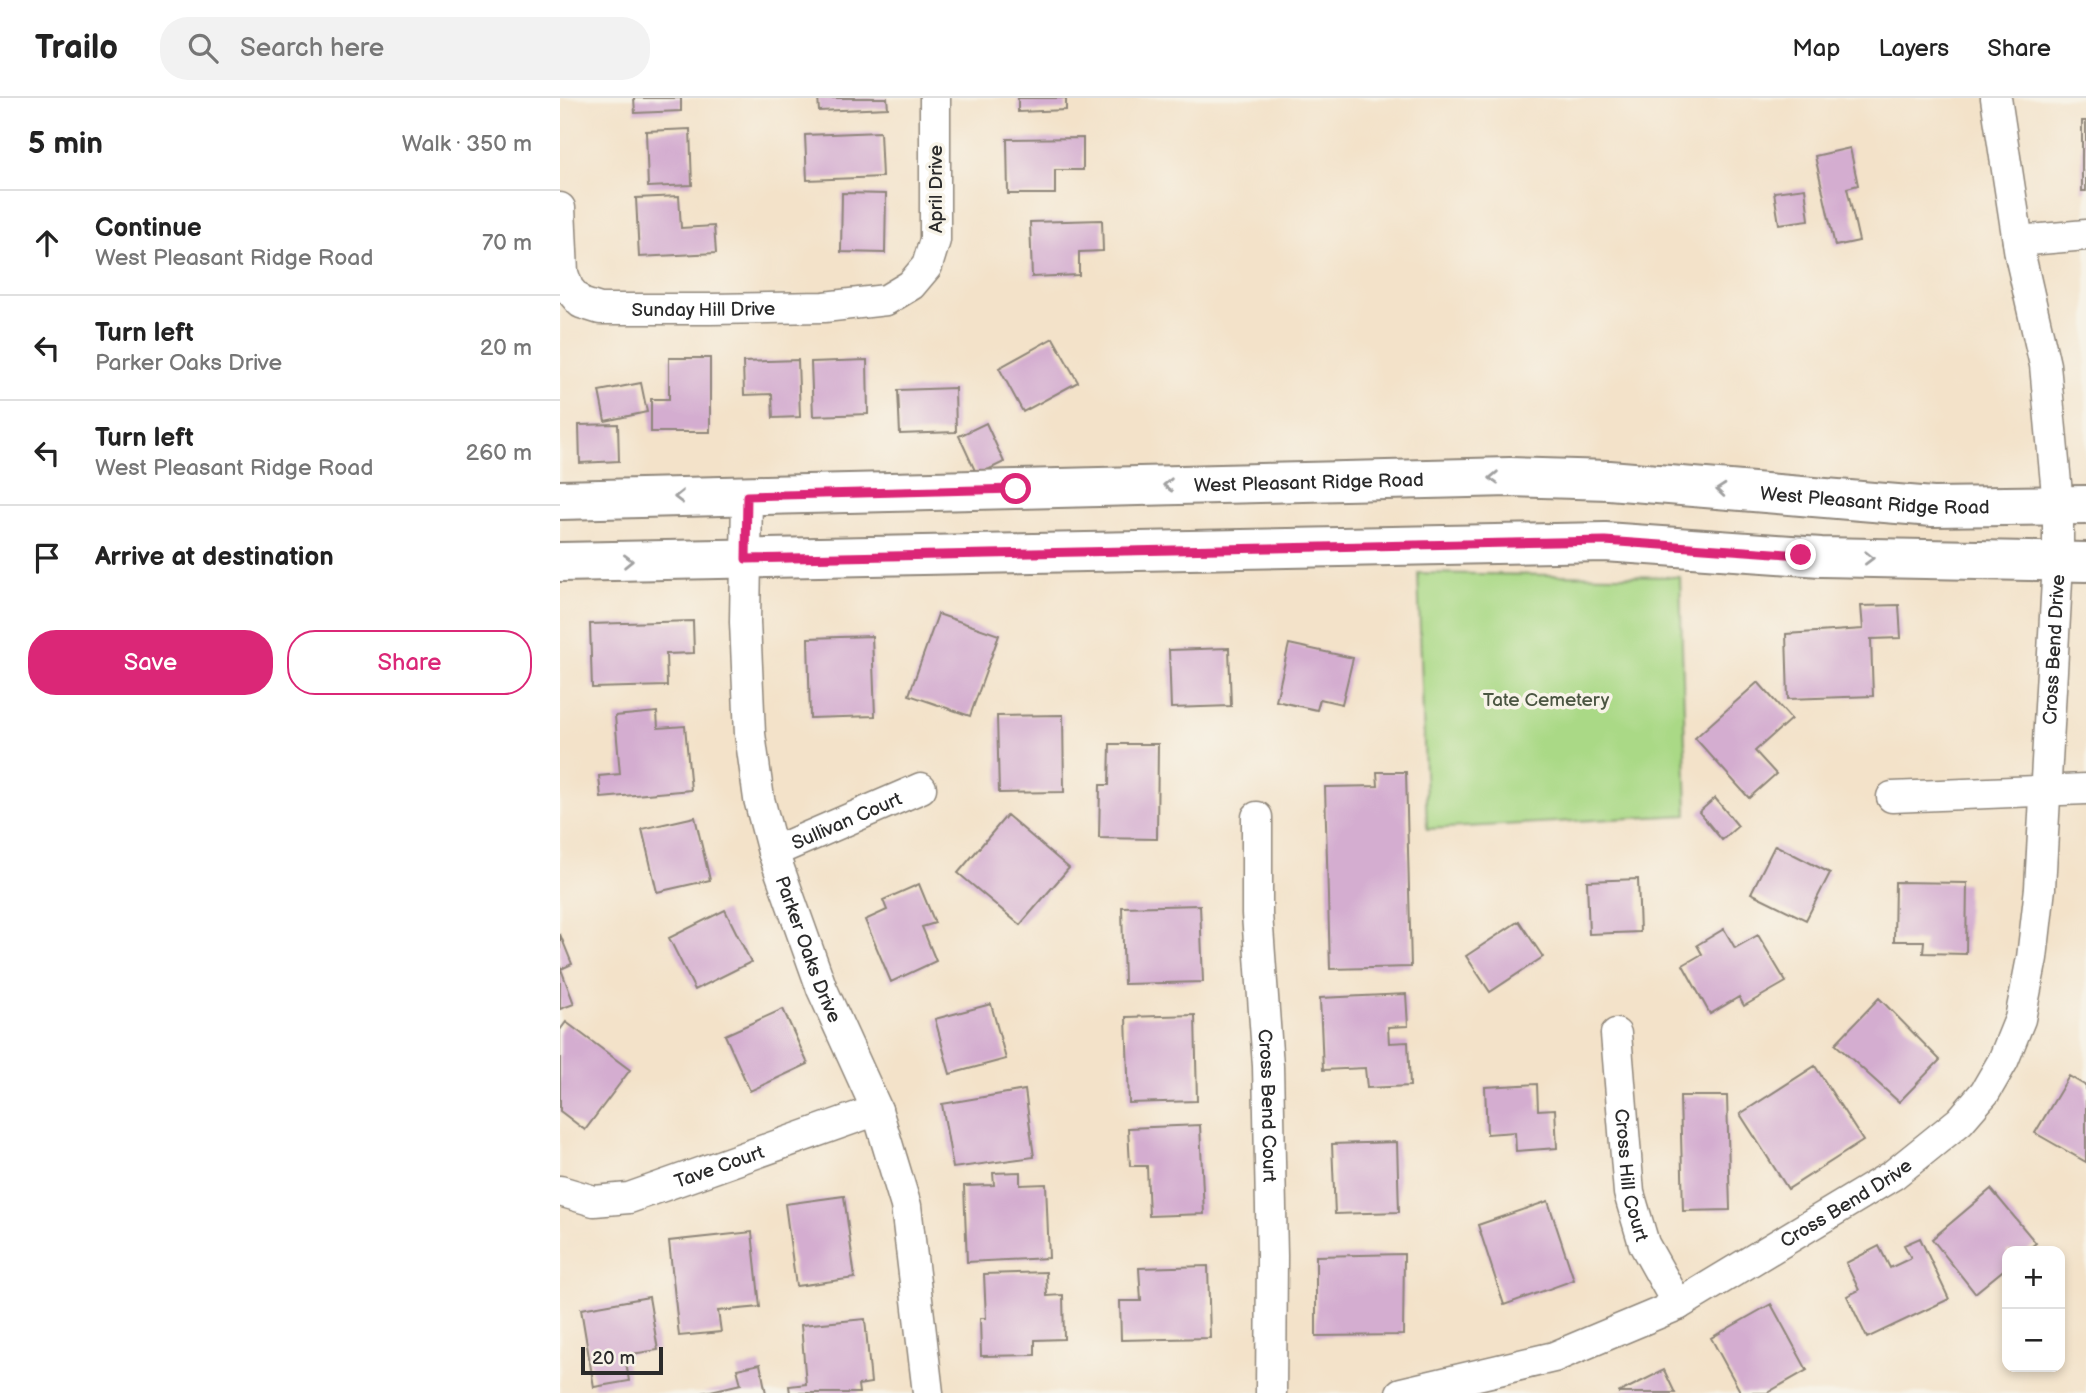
<!DOCTYPE html>
<meta charset="utf-8">
<style>
:root{--surface:#fff;--page:#f2f2f2;--text:#222;--muted:#767676;--line:#e0e0e0;--accent:#db2777}
body{margin:0;font-family:"Balsamiq Sans",sans-serif;background:var(--page);color:var(--text)}
.controls{position:absolute;right:21px;bottom:21px;display:grid;overflow:hidden;border-radius:14px;box-shadow:0 4px 10px #0003}
.controls button{width:63px;height:63px;display:grid;place-items:center;padding:0;border:0;border-bottom:2px solid var(--line);background:var(--surface);color:var(--text);font:35px sans-serif}
.scale{position:absolute;left:21px;bottom:18px;width:82px;box-sizing:border-box;padding-left:7px;border:4px solid #2b2b2b;border-top:0;font-size:19px;line-height:24px;white-space:nowrap;color:#2b2b2b;-webkit-text-stroke:5px #f7f3e8;paint-order:stroke}
.stop{position:absolute;width:21px;height:21px;margin:-16px;border:5px solid #db2777;border-radius:50%;background:#fff}
.stop.end{background:#db2777;border-color:#fff;box-shadow:0 2px 7px #0008}
.list{margin:0;padding:0;list-style:none}
h2{display:flex;justify-content:space-between;align-items:center;height:91px;margin:0;padding:0 28px;font-size:30px}
h2 small{font-size:23px;font-weight:400;color:var(--muted)}
.list li{display:grid;grid-template-columns:46px 1fr auto;gap:21px;align-items:center;box-sizing:border-box;height:105px;padding:0 28px;border-top:2px solid var(--line)}
.list b{display:block;font-size:26px;white-space:nowrap}
.list p{margin:0;font-size:23px;white-space:nowrap;color:var(--muted)}
.list em{font-size:23px;font-style:normal;color:var(--muted)}
.actions{display:flex;gap:14px;padding:21px 28px}
.actions a{flex:1;padding:16px 0;border:2px solid var(--accent);border-radius:28px;text-align:center;font-size:24px;color:var(--accent)}
.actions .main{background:var(--accent);color:#fff}
.icon{flex:none;width:38px;height:38px;fill:none;stroke:currentColor;stroke-width:2;stroke-linecap:round;stroke-linejoin:round}
.map{position:relative;flex:none;width:1526px;height:1295px;overflow:hidden}
header{display:flex;align-items:center;gap:42px;box-sizing:border-box;height:98px;padding:0 35px;background:var(--surface);border-bottom:2px solid var(--line)}
header strong{font-size:33px}
nav{display:flex;gap:38px;margin-inline-start:auto;font-size:24px}
.search{width:490px;height:63px;background:var(--page);display:flex;align-items:center;gap:18px;box-sizing:border-box;padding:0 24px;border-radius:28px;color:var(--muted);font-size:26px}
main{display:flex}
aside{flex:1;background:var(--surface)}
.map>svg:first-child{display:block}
.green{fill:#aad986;stroke:#6a8258;stroke-width:2}
.building{fill:#d4add0}
.lines{fill:none;stroke-linecap:round;stroke-linejoin:round}
.minor-casing{stroke:#8f867a;stroke-width:33}
.major-casing{stroke:#8f867a;stroke-width:42}
.minor{stroke:#fff;stroke-width:30}
.major{stroke:#fff;stroke-width:38}
.oneway{stroke:#a0a0a0}
.route{stroke:#db2777;stroke-width:9}
.labels{text-anchor:middle;stroke-width:7;stroke-linejoin:round;paint-order:stroke}
.street-label{font-size:19px;fill:#2b2b2b;stroke:#f7f3e8}
.park-label{font-size:19px;fill:#4b5642;stroke:#f7f3e8}
</style>
<header>
<strong>Trailo</strong>
<div class="search"><svg class="icon" aria-label="search" viewBox="0 0 24 24"><circle cx="10" cy="10" r="6"/><path d="M15 15l6 6"/></svg>Search here</div>
<nav><a>Map</a><a>Layers</a><a>Share</a></nav>
</header>
<main>
<aside>
<h2>5 min<small>Walk · 350 m</small></h2>
<ul class="list">
<li><svg class="icon" aria-label="ahead" viewBox="0 0 24 24"><path d="M12 20V5M6 11l6-6 6 6"/></svg><div><b>Continue</b><p>West Pleasant Ridge Road</p></div><em>70 m</em></li>
<li><svg class="icon" aria-label="left" viewBox="0 0 24 24"><path d="M17 20v-9H6M10 6l-5 5 5 5"/></svg><div><b>Turn left</b><p>Parker Oaks Drive</p></div><em>20 m</em></li>
<li><svg class="icon" aria-label="left" viewBox="0 0 24 24"><path d="M17 20v-9H6M10 6l-5 5 5 5"/></svg><div><b>Turn left</b><p>West Pleasant Ridge Road</p></div><em>260 m</em></li>
<li><svg class="icon" aria-label="arrive" viewBox="0 0 24 24"><path d="M6 21V4h12l-3 4 3 4H6"/></svg><div><b>Arrive at destination</b></div></li>
</ul>
<div class="actions"><a class="main">Save</a><a>Share</a></div>
</aside>
<div class="map">
<svg width="1526" height="1295" viewBox="0 0 1526 1295">
<rect width="100%" height="100%" fill="#f7f3e8"/>
<filter id="ink" filterUnits="userSpaceOnUse"><feTurbulence type="fractalNoise" baseFrequency=".0143" numOctaves="2"/><feDisplacementMap in="SourceGraphic" scale="14" xChannelSelector="R" yChannelSelector="G"/><feConvolveMatrix kernelMatrix="1 2 1 2 8 2 1 2 1" color-interpolation-filters="sRGB"/></filter>
<filter id="wash" filterUnits="userSpaceOnUse"><feTurbulence type="fractalNoise" baseFrequency=".00686" numOctaves="4" result="noise"/><feDisplacementMap in="SourceGraphic" scale="28" xChannelSelector="R" yChannelSelector="G"/><feGaussianBlur stdDeviation="1.57" result="paint"/><feColorMatrix in="noise" values="0 0 0 0 0 0 0 0 0 0 0 0 0 0 0 0 0 1.4 0 .05"/><feComposite in="paint" operator="in"/></filter>
<g filter="url(#wash)">
<rect width="100%" height="100%" fill="#f3e2c9"/>
<path class="green" d="M 858,475 L 1120,479 L 1127,717 L 867,731 Z"/>
<g id="blocks">
<path class="building" d="M 74,0 L 121,0 L 121,13 L 75,15 Z
M 258,0 L 327,0 L 328,10 L 259,13 Z
M 458,0 L 506,0 L 506,12 L 458,14 Z
M 1522,23 L 1526,23 L 1526,93 L 1522,93 Z
M 130,31 L 132,87 L 88,89 L 86,33 Z
M 320,34 L 322,79 L 247,82 L 245,37 Z
M 523,40 L 523,72 L 495,72 L 495,96 L 448,96 L 447,41 Z
M 1290,50 L 1298,87 L 1287,90 L 1299,143 L 1275,148 L 1255,58 Z
M 1245,90 L 1249,122 L 1219,126 L 1214,94 Z
M 282,95 L 326,96 L 325,155 L 281,154 Z
M 119,98 L 121,130 L 154,128 L 156,155 L 79,159 L 76,100 Z
M 542,122 L 543,153 L 519,154 L 519,177 L 472,179 L 470,124 Z
M 493,240 L 518,284 L 463,314 L 439,270 Z
M 109,260 L 150,260 L 150,334 L 91,334 L 91,301 L 109,301 Z
M 238,262 L 240,319 L 213,320 L 212,296 L 184,297 L 183,264 Z
M 307,262 L 308,316 L 253,318 L 251,264 Z
M 81,285 L 87,314 L 45,323 L 39,293 Z
M 395,290 L 396,334 L 340,336 L 338,292 Z
M 426,325 L 444,364 L 417,377 L 399,338 Z
M 58,326 L 59,363 L 20,365 L 19,327 Z
M 1339,507 L 1341,540 L 1311,541 L 1313,598 L 1228,601 L 1226,536 L 1303,531 L 1301,508 Z
M 378,516 L 439,537 L 410,618 L 349,597 Z
M 133,523 L 134,555 L 106,556 L 107,588 L 32,590 L 30,526 Z
M 312,538 L 315,618 L 250,620 L 248,540 Z
M 729,546 L 793,560 L 782,606 L 760,601 L 757,612 L 716,603 Z
M 669,550 L 671,608 L 611,610 L 609,552 Z
M 1198,584 L 1231,621 L 1195,653 L 1216,676 L 1189,700 L 1135,640 Z
M 97,614 L 98,630 L 125,628 L 131,692 L 41,700 L 39,678 L 60,676 L 55,618 Z
M 503,617 L 504,694 L 439,695 L 437,618 Z
M 550,646 L 598,646 L 597,741 L 539,740 L 540,687 L 549,687 Z
M 817,674 L 846,674 L 851,869 L 770,871 L 765,689 L 818,688 Z
M 1155,700 L 1178,728 L 1162,742 L 1139,714 Z
M 447,717 L 509,770 L 460,827 L 398,775 Z
M 135,719 L 150,782 L 97,794 L 82,731 Z
M 1215,747 L 1270,775 L 1246,822 L 1191,795 Z
M 1078,781 L 1080,834 L 1029,836 L 1027,783 Z
M 1335,784 L 1407,785 L 1406,856 L 1363,855 L 1364,843 L 1334,843 Z
M 359,786 L 375,825 L 362,829 L 376,863 L 331,884 L 305,822 L 327,812 L 323,802 Z
M 640,807 L 643,884 L 564,886 L 562,809 Z
M 165,812 L 191,864 L 135,892 L 109,840 Z
M 959,823 L 983,859 L 930,894 L 906,858 Z
M 1164,831 L 1175,850 L 1198,837 L 1226,884 L 1184,908 L 1179,899 L 1150,916 L 1123,867 L 1142,856 L 1137,847 Z
M 0,836 L 12,866 L 1,871 L 14,906 L 0,911 Z
M 846,896 L 848,928 L 828,929 L 829,945 L 848,944 L 850,988 L 807,990 L 805,970 L 763,972 L 760,900 Z
M 1319,900 L 1380,962 L 1339,1004 L 1275,946 Z
M 431,906 L 446,961 L 390,976 L 375,921 Z
M 223,911 L 248,966 L 190,993 L 165,937 Z
M 635,917 L 637,1003 L 569,1005 L 566,919 Z
M 6,924 L 70,972 L 25,1032 L 0,1013 L 0,932 Z
M 1255,968 L 1303,1043 L 1228,1091 L 1180,1016 Z
M 1509,978 L 1526,988 L 1526,1064 L 1475,1035 Z
M 977,986 L 978,1012 L 995,1011 L 997,1050 L 956,1053 L 955,1034 L 927,1036 L 925,989 Z
M 465,992 L 474,1059 L 393,1070 L 382,1006 Z
M 1120,998 L 1167,998 L 1170,1112 L 1123,1113 Z
M 640,1027 L 644,1116 L 589,1118 L 587,1068 L 570,1068 L 568,1030 Z
M 837,1044 L 839,1114 L 775,1116 L 772,1046 Z
M 460,1074 L 460,1087 L 486,1086 L 489,1160 L 407,1164 L 404,1088 L 434,1087 L 433,1075 Z
M 1431,1091 L 1476,1145 L 1466,1153 L 1447,1153 L 1447,1169 L 1415,1195 L 1372,1141 Z
M 284,1098 L 295,1180 L 236,1188 L 225,1106 Z
M 988,1103 L 1014,1182 L 944,1207 L 918,1127 Z
M 192,1134 L 200,1209 L 158,1213 L 161,1234 L 119,1238 L 109,1143 Z
M 1360,1140 L 1389,1201 L 1307,1240 L 1287,1198 L 1299,1192 L 1286,1165 L 1319,1148 L 1330,1170 L 1351,1160 L 1344,1147 Z
M 844,1156 L 843,1237 L 756,1238 L 756,1158 Z
M 648,1168 L 650,1240 L 561,1242 L 560,1203 L 581,1203 L 579,1170 Z
M 486,1174 L 487,1198 L 503,1197 L 504,1241 L 475,1242 L 475,1257 L 421,1258 L 420,1220 L 426,1220 L 424,1176 Z
M 89,1199 L 98,1252 L 65,1257 L 69,1283 L 34,1289 L 21,1211 Z
M 1211,1206 L 1247,1272 L 1207,1295 L 1181,1295 L 1151,1240 Z
M 305,1221 L 311,1285 L 298,1287 L 299,1295 L 230,1295 L 229,1288 L 246,1286 L 241,1227 Z
M 200,1266 L 206,1295 L 142,1295 L 181,1286 L 177,1271 Z
M 1104,1272 L 1115,1295 L 1058,1295 Z"/>
</g>
</g>
<g filter="url(#ink)">
<use href="#blocks" fill-opacity="0" stroke="#8f867a" stroke-width="2"/>
<g class="lines">
<defs>
<g id="minor">
<path id="s1" d="M 0,110 L 3,175 L 8,190 L 21,205 L 40,211 L 150,211 L 264,209 L 326,202 L 351,187 L 367,168 L 375,142 L 375,0"/>
<path d="M 1458,143 L 1526,137"/>
<path id="s2" d="M 187,398 L 185,524 L 190,636 L 199,701 L 213,754 L 262,891 L 317,1012 L 346,1108 L 368,1295"/>
<path d="M 1332,699 L 1526,691"/>
<path id="s3" d="M 697,719 L 697,816 L 708,968 L 712,1158 L 711,1295"/>
<path id="s4" d="M 213,754 L 361,690"/>
<path id="s5" d="M 1056,936 L 1069,1095 L 1084,1146 L 1118,1207"/>
<path id="s6" d="M 0,1093 L 34,1103 L 69,1100 L 317,1012"/>
<path id="s7" d="M 841,1295 L 994,1259 L 1118,1207 L 1333,1077 L 1400,1023 L 1425,994 L 1443,963 L 1460,921 L 1472,860 L 1480,790 L 1498,464 L 1498,407 L 1485,267 L 1460,157 L 1436,0"/>
</g>
<g id="major">
<path id="s8" d="M 0,402 L 950,379 L 1049,382 L 1373,409 L 1526,407"/>
<path d="M 0,464 L 1045,444 L 1261,459 L 1526,464"/>
</g>
</defs>
<use href="#minor" class="minor-casing"/>
<use href="#major" class="major-casing"/>
<use href="#minor" class="minor"/>
<use href="#major" class="major"/>
</g>
<defs><path id="oneway-chevron" d="M-2-3.5L2.5 0L-2 3.5" fill="none" stroke-width="1.6" stroke-linecap="round" stroke-linejoin="round" transform="scale(1.75)"/></defs>
<g class="oneway">
<use href="#oneway-chevron" transform="translate(934 380) rotate(179)"/>
<use href="#oneway-chevron" transform="translate(608 387) rotate(179)"/>
<use href="#oneway-chevron" transform="translate(1161 392) rotate(-175)"/>
<use href="#oneway-chevron" transform="translate(119 399) rotate(179)"/>
<use href="#oneway-chevron" transform="translate(1309 460) rotate(1)"/>
<use href="#oneway-chevron" transform="translate(68 463) rotate(-1)"/>
</g>
</g>
<g class="lines" filter="url(#ink)">
<path class="route" d="M 456,391 L 187,398 L 186,461 L 1045,443 L 1241,457"/>
</g>
<g class="labels">
<g class="street-label">
<text transform="translate(375 91) rotate(-90)" y="7">April Drive</text>
<text dy="7" stroke="none"><textPath href="#s1" startOffset="224">Sunday Hill Drive</textPath></text>
<text dy="7" stroke="none"><textPath href="#s8" startOffset="749">West Pleasant Ridge Road</textPath></text>
<text dy="7" stroke="none"><textPath href="#s8" startOffset="1316">West Pleasant Ridge Road</textPath></text>
<text dy="7" stroke="none"><textPath href="#s7" startOffset="1120">Cross Bend Drive</textPath></text>
<text dy="7" stroke="none"><textPath href="#s4" startOffset="80">Sullivan Court</textPath></text>
<text dy="7" stroke="none"><textPath href="#s2" startOffset="462">Parker Oaks Drive</textPath></text>
<text dy="7" stroke="none"><textPath href="#s3" startOffset="289">Cross Bend Court</textPath></text>
<text dy="7" stroke="none"><textPath href="#s6" startOffset="166">Tave Court</textPath></text>
<text dy="7" stroke="none"><textPath href="#s5" startOffset="142">Cross Hill Court</textPath></text>
<text dy="7" stroke="none"><textPath href="#s7" startOffset="488">Cross Bend Drive</textPath></text>
</g>
<g class="park-label">
<text x="986" y="608">Tate Cemetery</text>
</g>
</g>
</svg>
<div class="controls">
<button>+</button>
<button>−</button>
</div>
<div class="scale">20 m</div>
<div class="stop" style="left:456px;top:391px"></div>
<div class="stop end" style="left:1241px;top:457px"></div>
</div>
</main>
